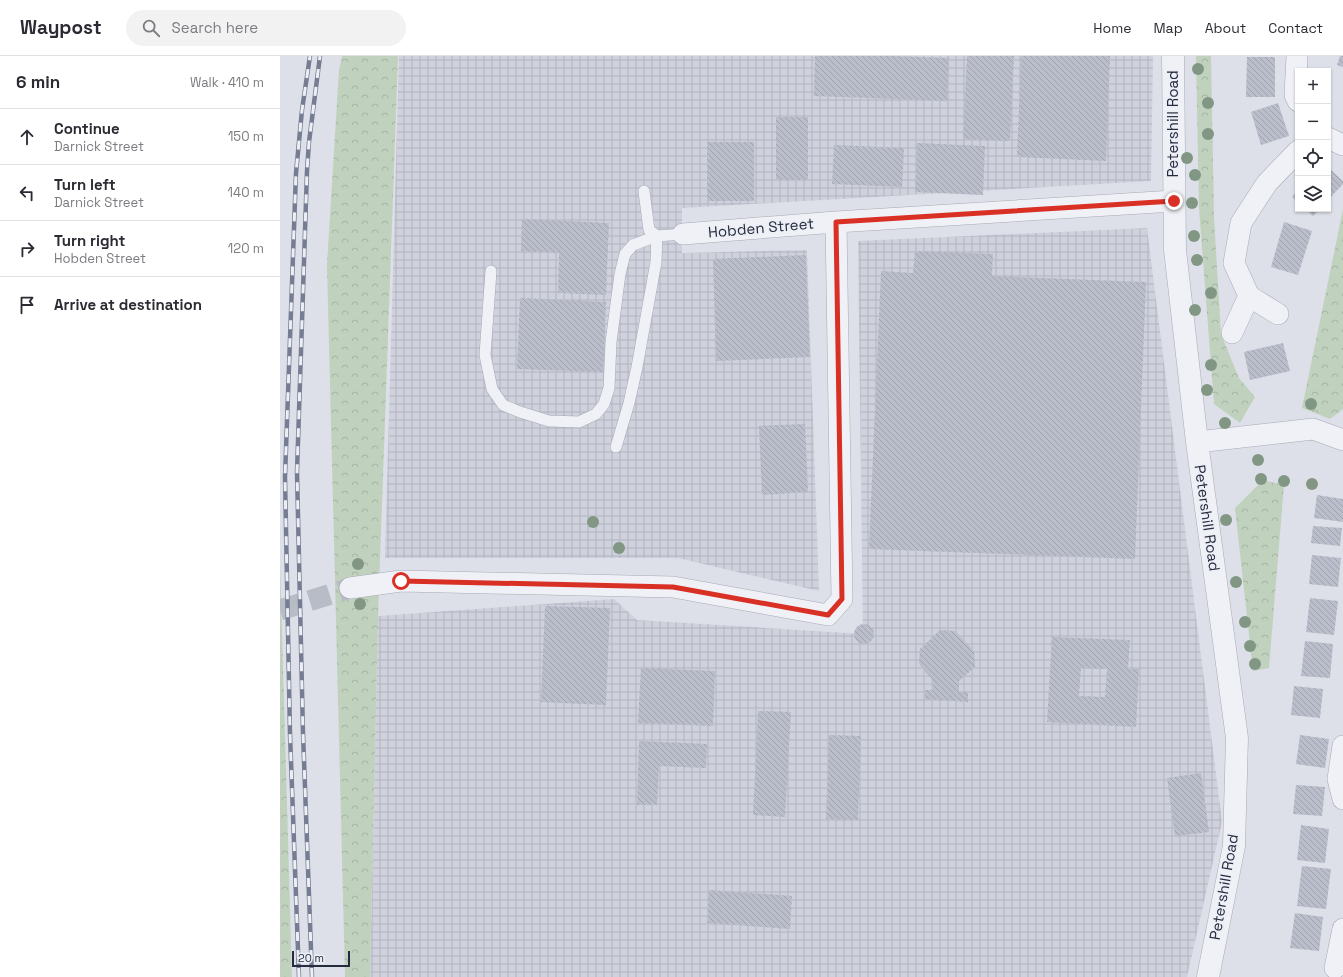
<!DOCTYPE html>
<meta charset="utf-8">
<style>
:root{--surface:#fff;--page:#f2f2f3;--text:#2b2b33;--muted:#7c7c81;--line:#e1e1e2}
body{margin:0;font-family:"Space Grotesk",sans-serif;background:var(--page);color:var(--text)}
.controls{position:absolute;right:12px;top:12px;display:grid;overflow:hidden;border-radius:0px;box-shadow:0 1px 3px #0004}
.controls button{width:36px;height:36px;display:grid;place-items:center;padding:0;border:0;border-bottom:1px solid var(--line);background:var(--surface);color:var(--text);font:20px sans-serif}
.scale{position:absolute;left:12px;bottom:10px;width:58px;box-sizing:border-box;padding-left:4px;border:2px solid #262c3f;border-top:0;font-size:11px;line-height:14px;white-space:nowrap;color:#262c3f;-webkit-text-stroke:3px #eceff5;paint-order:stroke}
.stop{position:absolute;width:12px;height:12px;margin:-9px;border:3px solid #d93025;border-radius:50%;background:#fff}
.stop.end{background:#d93025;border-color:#fff;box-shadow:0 1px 4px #0008}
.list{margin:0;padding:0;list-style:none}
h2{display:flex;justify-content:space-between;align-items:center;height:52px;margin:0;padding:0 16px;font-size:17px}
h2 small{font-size:13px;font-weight:400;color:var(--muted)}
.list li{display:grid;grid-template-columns:26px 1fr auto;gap:12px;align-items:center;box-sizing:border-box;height:56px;padding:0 16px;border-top:1px solid var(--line)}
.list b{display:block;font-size:15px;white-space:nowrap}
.list p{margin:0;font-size:13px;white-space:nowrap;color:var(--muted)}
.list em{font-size:13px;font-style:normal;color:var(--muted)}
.icon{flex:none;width:22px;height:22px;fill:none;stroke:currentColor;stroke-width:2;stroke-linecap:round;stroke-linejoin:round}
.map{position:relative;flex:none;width:1063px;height:921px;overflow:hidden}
header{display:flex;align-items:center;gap:24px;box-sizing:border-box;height:56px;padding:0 20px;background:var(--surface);border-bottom:1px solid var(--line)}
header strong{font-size:19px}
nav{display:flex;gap:22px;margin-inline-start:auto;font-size:14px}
.search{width:280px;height:36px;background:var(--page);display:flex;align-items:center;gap:10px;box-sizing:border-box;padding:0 14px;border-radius:22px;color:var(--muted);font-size:15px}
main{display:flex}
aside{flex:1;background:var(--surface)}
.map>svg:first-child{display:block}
.industrial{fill:url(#industrial-grid)}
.forest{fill:url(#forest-crowns)}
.building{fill:url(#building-back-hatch);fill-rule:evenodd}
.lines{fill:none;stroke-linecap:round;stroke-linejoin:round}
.minor-tunnel{stroke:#b8bcc6;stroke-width:21;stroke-dasharray:21 10;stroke-linecap:butt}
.service-casing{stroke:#a6aab5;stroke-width:12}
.minor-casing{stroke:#a6aab5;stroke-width:22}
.tertiary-casing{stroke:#a6aab5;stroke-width:23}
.service{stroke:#f0f1f6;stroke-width:11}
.minor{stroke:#f0f1f6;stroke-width:21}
.tertiary{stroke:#f0f1f6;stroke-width:22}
.rail-casing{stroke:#767d92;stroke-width:4.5}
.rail{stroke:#eceff5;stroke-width:3;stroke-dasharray:9;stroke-linecap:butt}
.tree{fill:#819784}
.route{stroke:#d93025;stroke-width:5}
.labels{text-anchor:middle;stroke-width:3.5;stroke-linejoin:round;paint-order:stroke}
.street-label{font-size:15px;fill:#262c3f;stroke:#eceff5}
</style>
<header>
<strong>Waypost</strong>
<div class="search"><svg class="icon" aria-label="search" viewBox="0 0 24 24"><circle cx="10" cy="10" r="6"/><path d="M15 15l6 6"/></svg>Search here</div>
<nav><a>Home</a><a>Map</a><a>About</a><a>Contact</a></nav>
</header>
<main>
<aside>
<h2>6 min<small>Walk · 410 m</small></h2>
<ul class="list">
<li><svg class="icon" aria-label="ahead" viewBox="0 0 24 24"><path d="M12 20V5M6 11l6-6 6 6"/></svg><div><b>Continue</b><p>Darnick Street</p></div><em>150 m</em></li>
<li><svg class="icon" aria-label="left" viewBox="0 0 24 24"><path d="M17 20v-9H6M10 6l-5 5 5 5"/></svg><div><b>Turn left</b><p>Darnick Street</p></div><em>140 m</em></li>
<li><svg class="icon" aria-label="right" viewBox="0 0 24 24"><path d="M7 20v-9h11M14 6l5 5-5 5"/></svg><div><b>Turn right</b><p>Hobden Street</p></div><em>120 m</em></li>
<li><svg class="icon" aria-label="arrive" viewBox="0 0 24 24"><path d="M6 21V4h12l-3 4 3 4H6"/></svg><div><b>Arrive at destination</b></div></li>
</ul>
</aside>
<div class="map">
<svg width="1063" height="921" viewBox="0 0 1063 921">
<defs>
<pattern id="industrial-grid" width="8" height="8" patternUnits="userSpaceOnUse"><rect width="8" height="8" fill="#cfd2dd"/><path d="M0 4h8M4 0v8" fill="none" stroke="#b2b4bf"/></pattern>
<pattern id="forest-crowns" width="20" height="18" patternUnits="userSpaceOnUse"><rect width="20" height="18" fill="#c0d2be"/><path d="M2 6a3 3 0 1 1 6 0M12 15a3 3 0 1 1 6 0" fill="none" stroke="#a5b4a4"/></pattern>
<pattern id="building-back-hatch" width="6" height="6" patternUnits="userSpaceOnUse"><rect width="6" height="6" fill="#babecb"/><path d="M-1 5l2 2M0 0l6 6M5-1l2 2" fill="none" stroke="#a0a3af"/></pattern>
</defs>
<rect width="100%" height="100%" fill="#dde0e8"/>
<path class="industrial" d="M 119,0 L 873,0 L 871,125 L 402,152 L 402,197 L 527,194 L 539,535 L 398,502 L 105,502 Z
M 867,172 L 942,766 L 907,921 L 90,921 L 98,560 L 334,543 L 357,564 L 583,578 L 578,185 Z"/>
<path class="forest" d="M 62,0 L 118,0 L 98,560 L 90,921 L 65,921 L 47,209 L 59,14 Z
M 916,0 L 931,0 L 934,161 L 941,278 L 959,322 L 975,341 L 960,367 L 934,348 L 919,152 Z
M 1063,153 L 1063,353 L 1050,363 L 1022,352 Z
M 983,424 L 1004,429 L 989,612 L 973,615 L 955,452 Z
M 0,507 L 12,921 L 0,921 Z"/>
<path class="building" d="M 535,0 L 613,0 L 669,2 L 667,45 L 534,40 Z
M 687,0 L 734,0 L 730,85 L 683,83 Z
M 741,0 L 830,0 L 826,105 L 737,101 Z
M 1060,0 L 1063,0 L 1063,11 L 1057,9 Z
M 967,1 L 995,1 L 995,41 L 966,41 Z
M 998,47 L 1009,80 L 981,89 L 971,56 Z
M 496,61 L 528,61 L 528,124 L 496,124 Z
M 427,86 L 474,86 L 474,145 L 427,145 Z
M 637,87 L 705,90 L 703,139 L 635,136 Z
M 554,89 L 624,92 L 622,131 L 552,128 Z
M 1048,111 L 1063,125 L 1063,128 L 1048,144 Z
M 1018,134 L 1018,147 L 1012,141 Z
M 1025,153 L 1040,153 L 1033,160 Z
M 242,163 L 329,167 L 326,239 L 278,237 L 279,197 L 241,195 Z
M 1004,166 L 1032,175 L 1018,219 L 991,211 Z
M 635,195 L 713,198 L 712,220 L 866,226 L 855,503 L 589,493 L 601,215 L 633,217 Z
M 526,199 L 530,301 L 436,305 L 433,203 Z
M 240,242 L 326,246 L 323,316 L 237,313 Z
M 1003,287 L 1010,315 L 970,324 L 964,296 Z
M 525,368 L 528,436 L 482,439 L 479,370 Z
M 1037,439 L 1063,443 L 1063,466 L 1034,462 Z
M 1033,470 L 1062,472 L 1060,490 L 1031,487 Z
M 1032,499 L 1061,502 L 1058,531 L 1029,528 Z
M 1030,542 L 1058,545 L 1054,579 L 1026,576 Z
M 265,550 L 330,552 L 326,649 L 261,646 Z
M574 578a10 10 0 1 1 20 0a10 10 0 1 1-20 0Z
M 660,574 L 675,575 L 694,595 L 695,611 L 679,625 L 679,636 L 688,636 L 688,646 L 645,643 L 645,634 L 653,634 L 653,624 L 639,608 L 640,593 Z
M 772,581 L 850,584 L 848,613 L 859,613 L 856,671 L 767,666 ZM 801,612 L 827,613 L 825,641 L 799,640 Z
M 1025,585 L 1053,588 L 1050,622 L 1021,620 Z
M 361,612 L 435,615 L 433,670 L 358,667 Z
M 1014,630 L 1043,633 L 1040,662 L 1011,659 Z
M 478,655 L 511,656 L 505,761 L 473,759 Z
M 549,679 L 581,680 L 578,764 L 546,763 Z
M 1020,679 L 1049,683 L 1045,712 L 1016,708 Z
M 359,685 L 427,688 L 426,712 L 379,710 L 377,749 L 357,749 Z
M 921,717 L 929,776 L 895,780 L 887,722 Z
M 1016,729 L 1045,731 L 1042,760 L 1013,758 Z
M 1021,769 L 1049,773 L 1045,807 L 1017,804 Z
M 1022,810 L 1051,813 L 1046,853 L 1017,850 Z
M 429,834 L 512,840 L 510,873 L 427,867 Z
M 1015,857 L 1043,861 L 1039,895 L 1010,892 Z"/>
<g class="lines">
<path class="minor-tunnel" d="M 0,554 L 70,532"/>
<defs>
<path id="service" d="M 364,135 L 369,174 L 377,180 L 403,178
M 211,215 L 205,299 L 212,333 L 223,349 L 240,356 L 269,365 L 299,366 L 316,358 L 324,348 L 329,332 L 331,286 L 340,218 L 345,198 L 353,189 L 377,180 L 376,206 L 357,311 L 349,347 L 336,391"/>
<path id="minor" d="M 1017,0 L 1015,39 L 1018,45
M 1048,82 L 1063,89
M 403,178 L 556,166 L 894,145
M 998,258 L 969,240 L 954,207 L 961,167 L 987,127 L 1018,95
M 952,277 L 969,240
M 917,386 L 1033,373 L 1063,384
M 70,532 L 121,525 L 393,531 L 548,559 L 562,543 L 556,166
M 1063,690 L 1058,723 L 1063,743
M 1055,912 L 1063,873"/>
<path id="tertiary" d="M 893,0 L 895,194 L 917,386 L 957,682 L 954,790 L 928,921"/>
</defs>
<use href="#service" class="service-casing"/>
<use href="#minor" class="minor-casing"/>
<use href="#tertiary" class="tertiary-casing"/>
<use href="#service" class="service"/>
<use href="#minor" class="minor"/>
<use href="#tertiary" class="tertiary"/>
<defs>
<path id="rail" d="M 19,921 L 10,678 L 5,421 L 16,117 L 22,54 L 30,0
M 32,921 L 23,677 L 17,416 L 27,115 L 29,86 L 40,0"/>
</defs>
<use href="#rail" class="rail-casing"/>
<use href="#rail" class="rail"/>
</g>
<g class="tree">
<circle cx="918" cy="13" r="6"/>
<circle cx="928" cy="47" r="6"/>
<circle cx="928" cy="78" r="6"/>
<circle cx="907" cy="102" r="6"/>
<circle cx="915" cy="119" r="6"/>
<circle cx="912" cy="147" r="6"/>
<circle cx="914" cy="180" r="6"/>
<circle cx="917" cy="204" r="6"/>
<circle cx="931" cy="237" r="6"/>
<circle cx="915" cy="254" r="6"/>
<circle cx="931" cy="309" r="6"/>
<circle cx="927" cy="334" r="6"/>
<circle cx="1031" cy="348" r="6"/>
<circle cx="945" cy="367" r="6"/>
<circle cx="978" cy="404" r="6"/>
<circle cx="981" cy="423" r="6"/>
<circle cx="1004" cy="425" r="6"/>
<circle cx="1032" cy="428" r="6"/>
<circle cx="946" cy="464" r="6"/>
<circle cx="313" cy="466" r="6"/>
<circle cx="339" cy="492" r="6"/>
<circle cx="78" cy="508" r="6"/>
<circle cx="956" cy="526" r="6"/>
<circle cx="80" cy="548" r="6"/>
<circle cx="965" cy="566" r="6"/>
<circle cx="970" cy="590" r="6"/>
<circle cx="975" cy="608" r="6"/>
</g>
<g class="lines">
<path class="route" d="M 121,525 L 393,531 L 548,559 L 562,543 L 556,166 L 894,145"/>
</g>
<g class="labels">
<g class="street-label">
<text transform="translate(893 68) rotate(-90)" y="5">Petershill Road</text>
<text transform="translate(481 172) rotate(-5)" y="5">Hobden Street</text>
<text transform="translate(927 462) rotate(82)" y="5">Petershill Road</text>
<text transform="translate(944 831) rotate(-80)" y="5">Petershill Road</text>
</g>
</g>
</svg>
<div class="controls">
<button>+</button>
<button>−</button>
<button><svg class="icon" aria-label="locate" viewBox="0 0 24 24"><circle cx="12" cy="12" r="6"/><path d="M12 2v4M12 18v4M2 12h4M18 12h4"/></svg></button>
<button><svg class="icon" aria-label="layers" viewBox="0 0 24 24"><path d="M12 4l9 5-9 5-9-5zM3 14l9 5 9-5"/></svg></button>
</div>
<div class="scale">20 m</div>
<div class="stop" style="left:121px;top:525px"></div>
<div class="stop end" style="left:894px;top:145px"></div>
</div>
</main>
